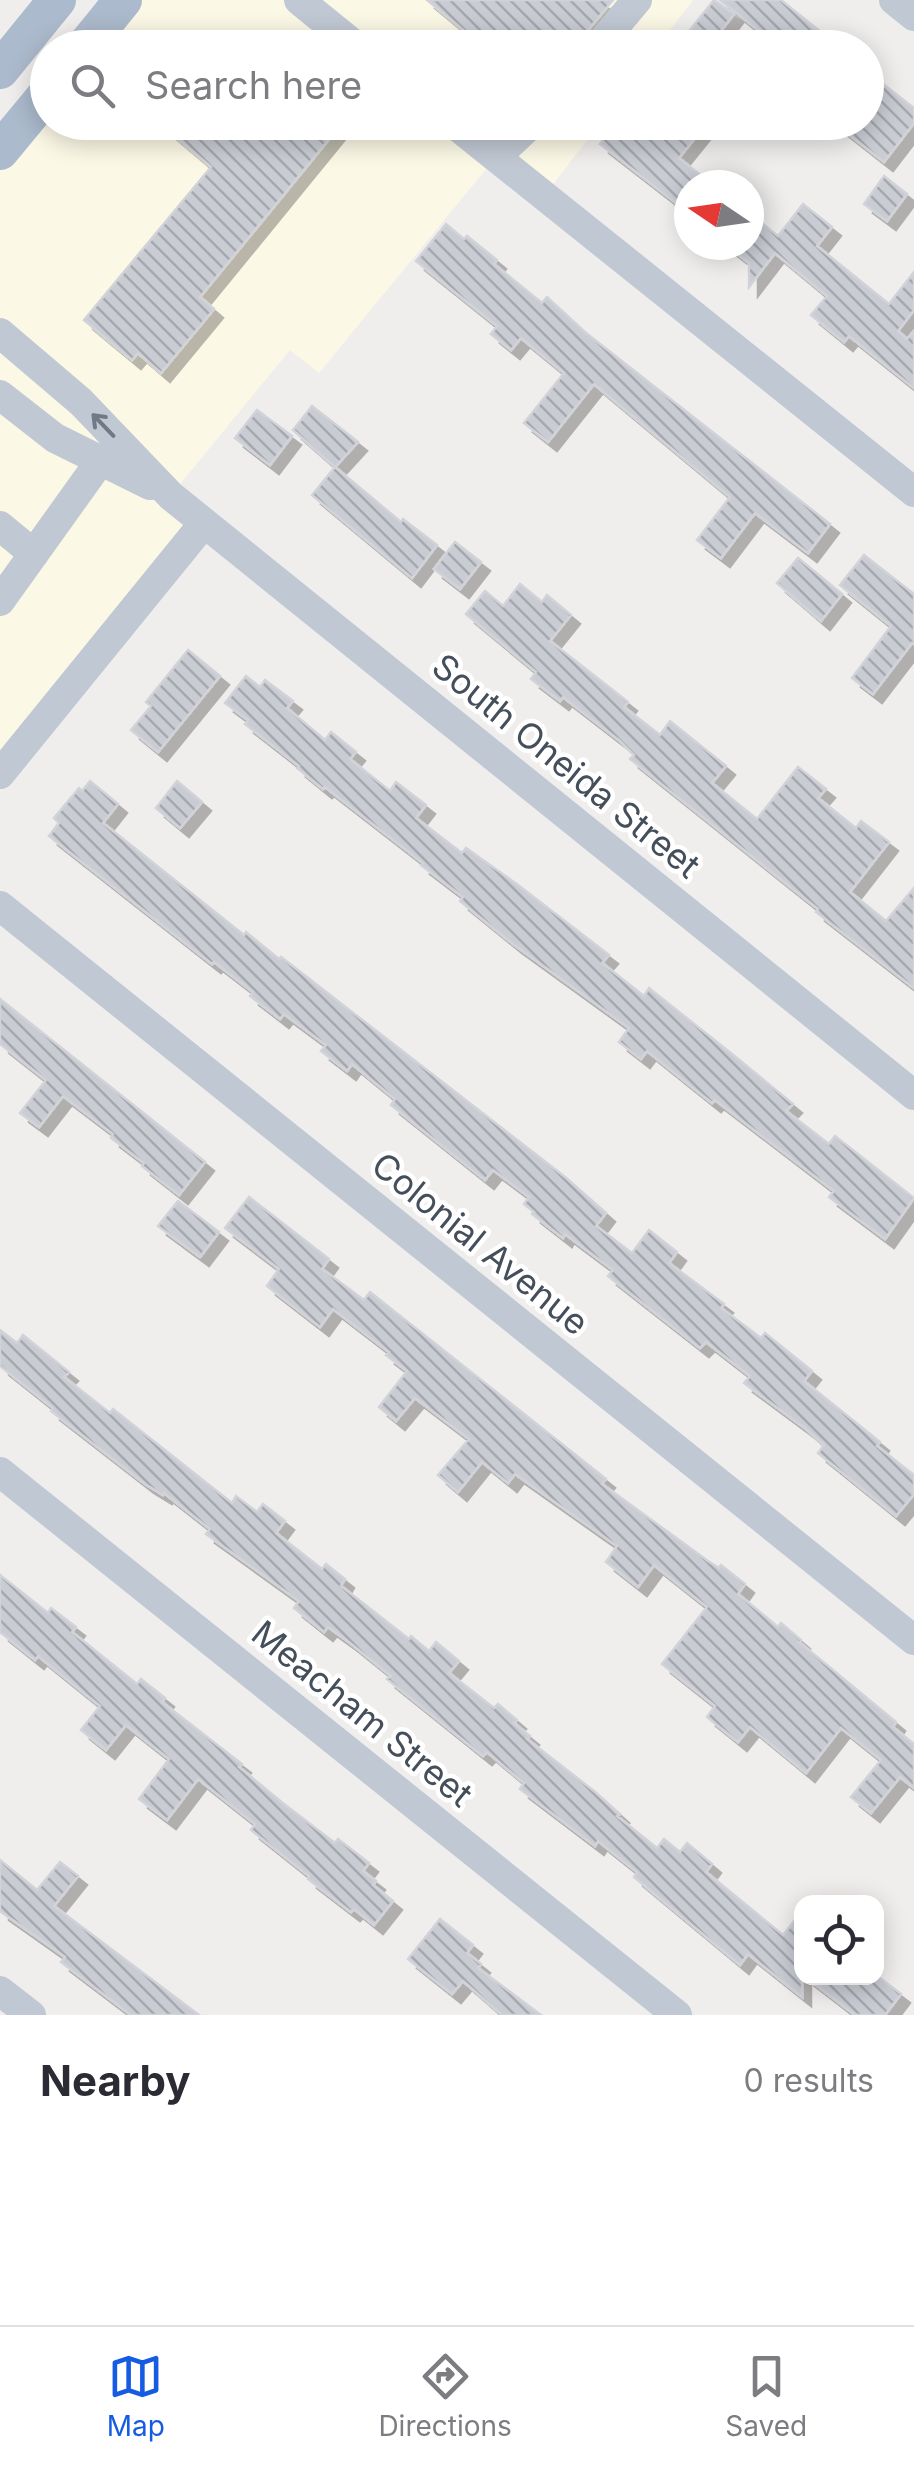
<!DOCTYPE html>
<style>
:root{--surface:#fff;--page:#f2f2f3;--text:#2b2b33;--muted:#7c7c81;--line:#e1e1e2;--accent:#165ce2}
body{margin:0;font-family:Inter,sans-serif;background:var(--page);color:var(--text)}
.controls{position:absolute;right:30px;bottom:30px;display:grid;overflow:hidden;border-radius:20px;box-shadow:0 5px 25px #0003}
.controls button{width:90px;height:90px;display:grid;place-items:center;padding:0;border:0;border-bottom:2px solid var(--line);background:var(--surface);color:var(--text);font:50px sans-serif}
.compass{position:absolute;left:674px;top:170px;width:90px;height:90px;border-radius:50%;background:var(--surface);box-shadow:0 5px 25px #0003;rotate:283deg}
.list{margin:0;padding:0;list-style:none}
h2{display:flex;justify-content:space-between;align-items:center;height:130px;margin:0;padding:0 40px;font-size:42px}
h2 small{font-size:32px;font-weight:400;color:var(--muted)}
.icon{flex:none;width:55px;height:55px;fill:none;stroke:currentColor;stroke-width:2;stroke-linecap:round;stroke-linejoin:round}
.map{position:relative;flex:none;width:914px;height:2015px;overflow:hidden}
.search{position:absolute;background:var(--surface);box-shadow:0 5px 25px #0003;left:30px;right:30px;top:30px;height:110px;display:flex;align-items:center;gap:25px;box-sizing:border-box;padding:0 35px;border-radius:55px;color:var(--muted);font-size:38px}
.sheet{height:310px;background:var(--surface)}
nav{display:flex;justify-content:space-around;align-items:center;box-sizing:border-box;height:140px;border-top:2px solid var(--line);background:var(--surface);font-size:28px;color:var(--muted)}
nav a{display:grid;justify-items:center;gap:5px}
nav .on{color:var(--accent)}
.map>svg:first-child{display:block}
.commercial{fill:#fcf8e6}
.building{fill:url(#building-back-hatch);stroke:#d1d3d9;stroke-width:2.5;filter:url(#shadow)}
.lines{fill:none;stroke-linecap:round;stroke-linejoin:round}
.minor{stroke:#c0c8d3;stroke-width:30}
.major{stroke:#acbacd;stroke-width:38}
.oneway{stroke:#707985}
.labels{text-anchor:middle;stroke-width:9;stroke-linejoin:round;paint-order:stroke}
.street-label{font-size:35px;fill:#454f5b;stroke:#fff}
</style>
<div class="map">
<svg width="914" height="2015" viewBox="0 0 914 2015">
<defs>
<pattern id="building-back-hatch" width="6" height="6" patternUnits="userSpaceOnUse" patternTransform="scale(2.5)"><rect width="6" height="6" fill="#c9ccd3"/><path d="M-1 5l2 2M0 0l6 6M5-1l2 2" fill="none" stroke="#a5a8ae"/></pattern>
<filter id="shadow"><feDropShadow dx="9" dy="9" stdDeviation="0" flood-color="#0004"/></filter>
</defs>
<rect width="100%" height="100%" fill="#f0eeed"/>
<path class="commercial" d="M 123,0 L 693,0 L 657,47 L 84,48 Z
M 48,122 L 600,123 L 544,196 L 495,158 L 319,373 L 290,350 L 171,495 L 204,523 L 0,774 L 0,151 Z"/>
<path class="building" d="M 427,0 L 613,0 L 583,36 L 577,48 L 485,48 Z
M 714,0 L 734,14 L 710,45 L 690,30 Z
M 720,0 L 781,0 L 841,48 L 781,48 Z
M 883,84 L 914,108 L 914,123 L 884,162 L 833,122 L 866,122 L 866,106 Z
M 158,122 L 343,122 L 200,297 L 214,309 L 161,373 L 138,353 L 132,360 L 84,320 L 211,167 Z
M 616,122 L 708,122 L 679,158 L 713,185 L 689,185 L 689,213 L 600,144 Z
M 884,176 L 907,194 L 887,221 L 864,204 Z
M 803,204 L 832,227 L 817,246 L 889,304 L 914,272 L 914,310 L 898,331 L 907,339 L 914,331 L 914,388 L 849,336 L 844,342 L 811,315 L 827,296 L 775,253 L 749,287 L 749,263 L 726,245 L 749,245 L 749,213 L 778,236 Z
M 446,224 L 464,239 L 467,236 L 497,260 L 494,264 L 542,303 L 547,297 L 586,333 L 830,524 L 808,553 L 755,513 L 721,558 L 697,540 L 730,497 L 594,384 L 548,442 L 524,423 L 564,373 L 521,338 L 511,350 L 491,334 L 497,326 L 416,261 Z
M 312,406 L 358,442 L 335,467 L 293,430 Z
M 257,410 L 292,436 L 270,465 L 235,438 Z
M 335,467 L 401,522 L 403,519 L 437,545 L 412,578 L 312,495 Z
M 455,542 L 481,562 L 460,589 L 434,569 Z
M 864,555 L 914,594 L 914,644 L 912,643 L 873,694 L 852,678 L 891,626 L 840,585 Z
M 798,558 L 842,594 L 821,621 L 777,583 Z
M 520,584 L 542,602 L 547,595 L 571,615 L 550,641 L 628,702 L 624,707 L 660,735 L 670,721 L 726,766 L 712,783 L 757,819 L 798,767 L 826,789 L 818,798 L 856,828 L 861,821 L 889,842 L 850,892 L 886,921 L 914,888 L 914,988 L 816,912 L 818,909 L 630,759 L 634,755 L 620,741 L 563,697 L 560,701 L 531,679 L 536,672 L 466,614 L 485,591 L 503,606 Z
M 188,650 L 220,676 L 158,752 L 131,730 L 151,706 L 146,702 Z
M 246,676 L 260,687 L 265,680 L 293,701 L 287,708 L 325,740 L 331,732 L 356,752 L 350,759 L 390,791 L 396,782 L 426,805 L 416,818 L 462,853 L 466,848 L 518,885 L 609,955 L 602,963 L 644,996 L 649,988 L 732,1054 L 793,1104 L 786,1111 L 829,1144 L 835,1136 L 914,1198 L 885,1239 L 829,1197 L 834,1191 L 715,1100 L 712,1103 L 647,1051 L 641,1059 L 619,1042 L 629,1028 L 513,944 L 460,901 L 463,897 L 421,865 L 423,863 L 325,787 L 323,789 L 297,768 L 299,766 L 245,724 L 248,720 L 225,703 Z
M 90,781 L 118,804 L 103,823 L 244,935 L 246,932 L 279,959 L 281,957 L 565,1177 L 606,1213 L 596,1226 L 632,1253 L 649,1230 L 677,1252 L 669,1263 L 724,1304 L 721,1308 L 761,1338 L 765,1333 L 812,1371 L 804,1381 L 880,1442 L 877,1446 L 914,1475 L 914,1494 L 896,1516 L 818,1453 L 824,1445 L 806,1429 L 744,1383 L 750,1376 L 706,1342 L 700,1348 L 608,1276 L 613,1270 L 565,1234 L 563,1238 L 532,1214 L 534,1212 L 524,1204 L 529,1197 L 493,1170 L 485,1180 L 391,1105 L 395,1099 L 352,1064 L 347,1071 L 321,1051 L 326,1045 L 284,1014 L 280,1019 L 250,996 L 253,992 L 214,962 L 212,964 L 49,836 L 59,823 L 54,818 L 79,788 L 82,791 Z
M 177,781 L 202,802 L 180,828 L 156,808 Z
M 0,999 L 205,1162 L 179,1195 L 142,1166 L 144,1163 L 111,1138 L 113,1134 L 63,1096 L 39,1127 L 20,1113 L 46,1080 L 0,1044 Z
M 249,1197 L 329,1259 L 322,1269 L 364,1300 L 370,1292 L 606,1479 L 602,1484 L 708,1561 L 719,1568 L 721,1565 L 745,1584 L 738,1594 L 778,1627 L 781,1623 L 801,1640 L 799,1642 L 896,1722 L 893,1727 L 914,1744 L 914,1788 L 900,1777 L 871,1813 L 851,1797 L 881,1760 L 841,1728 L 806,1773 L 750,1727 L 738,1742 L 707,1717 L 715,1706 L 662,1664 L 707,1607 L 654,1565 L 638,1587 L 606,1562 L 617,1546 L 515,1474 L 508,1483 L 482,1462 L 458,1492 L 438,1475 L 469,1439 L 415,1398 L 396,1421 L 379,1407 L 407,1371 L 386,1355 L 389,1352 L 333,1309 L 320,1327 L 267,1286 L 279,1269 L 225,1228 Z
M 178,1201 L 219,1232 L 200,1257 L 158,1226 Z
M 0,1330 L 17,1343 L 23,1335 L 69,1372 L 64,1377 L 110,1413 L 113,1409 L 232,1503 L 236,1496 L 257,1512 L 263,1504 L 285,1521 L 276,1533 L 322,1569 L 326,1564 L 345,1579 L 341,1586 L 409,1639 L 411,1636 L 429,1651 L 436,1642 L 459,1661 L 449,1673 L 494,1708 L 498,1704 L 517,1720 L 514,1723 L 530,1736 L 527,1739 L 594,1791 L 620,1814 L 617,1816 L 657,1848 L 664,1839 L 680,1852 L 687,1843 L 712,1864 L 706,1872 L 783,1935 L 802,1911 L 802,1997 L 748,1954 L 740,1965 L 634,1877 L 637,1872 L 598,1841 L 595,1846 L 520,1789 L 524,1783 L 487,1752 L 483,1756 L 387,1679 L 391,1676 L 350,1643 L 328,1627 L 324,1632 L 294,1608 L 299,1601 L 206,1534 L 210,1529 L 164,1493 L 163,1495 L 145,1484 L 51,1411 L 53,1408 L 0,1366 Z
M 0,1575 L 48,1613 L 51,1608 L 76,1627 L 72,1632 L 137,1684 L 141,1679 L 165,1698 L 162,1702 L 242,1764 L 239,1767 L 284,1804 L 335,1843 L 338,1839 L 369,1863 L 363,1871 L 376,1881 L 373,1885 L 393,1901 L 374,1925 L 354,1909 L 351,1912 L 308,1879 L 309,1876 L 251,1830 L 255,1824 L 198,1779 L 167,1820 L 139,1799 L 169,1759 L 126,1725 L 106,1750 L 81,1730 L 100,1706 L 38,1656 L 35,1660 L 0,1632 Z
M 0,1860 L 37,1890 L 60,1862 L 78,1876 L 54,1906 L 199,2015 L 131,2015 L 61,1962 L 65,1957 L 0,1911 Z
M 440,1919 L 473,1945 L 467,1953 L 481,1964 L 478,1968 L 541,2015 L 502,2015 L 463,1981 L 452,1994 L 408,1959 Z
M 807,1978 L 880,1978 L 901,1994 L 885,2015 L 855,2015 Z"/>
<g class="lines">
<path class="minor" d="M 299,0 L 358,48
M 894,0 L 914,16
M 597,48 L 637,0
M 452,122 L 914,492
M 496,157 L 533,122
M 0,333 L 81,402 L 171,496 L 914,1095
M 0,395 L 55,438 L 150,485
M 0,526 L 34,554
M 0,601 L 101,460
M 0,774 L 204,523
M 0,906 L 914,1640
M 0,1472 L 677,2015
M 0,1991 L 31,2015"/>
<path class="major" d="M 84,48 L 123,0
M 0,70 L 57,0
M 0,151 L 48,93"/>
</g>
<defs><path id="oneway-shaft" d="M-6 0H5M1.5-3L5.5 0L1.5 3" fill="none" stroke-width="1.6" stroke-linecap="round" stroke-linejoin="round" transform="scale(2.5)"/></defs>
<use class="oneway" href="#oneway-shaft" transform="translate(103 425) rotate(-134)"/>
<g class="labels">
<g class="street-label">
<text transform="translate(566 766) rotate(39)" y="12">South Oneida Street</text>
<text transform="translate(480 1244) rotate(39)" y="12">Colonial Avenue</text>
<text transform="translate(362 1714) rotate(39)" y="12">Meacham Street</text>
</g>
</g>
</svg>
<div class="controls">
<button><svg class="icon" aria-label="locate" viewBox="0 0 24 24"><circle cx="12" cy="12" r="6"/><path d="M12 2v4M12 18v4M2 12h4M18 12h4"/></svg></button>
</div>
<svg class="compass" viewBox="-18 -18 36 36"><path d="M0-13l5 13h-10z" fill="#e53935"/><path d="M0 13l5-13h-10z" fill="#7c7c81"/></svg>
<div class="search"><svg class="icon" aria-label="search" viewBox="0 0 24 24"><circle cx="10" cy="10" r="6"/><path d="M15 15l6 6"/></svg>Search here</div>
</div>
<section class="sheet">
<h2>Nearby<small>0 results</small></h2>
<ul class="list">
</ul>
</section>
<nav>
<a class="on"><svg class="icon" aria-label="map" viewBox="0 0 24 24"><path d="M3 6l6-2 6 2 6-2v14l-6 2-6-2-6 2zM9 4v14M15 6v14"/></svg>Map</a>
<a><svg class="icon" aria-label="directions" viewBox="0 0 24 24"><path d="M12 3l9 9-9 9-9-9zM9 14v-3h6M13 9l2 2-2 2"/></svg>Directions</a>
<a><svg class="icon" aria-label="saved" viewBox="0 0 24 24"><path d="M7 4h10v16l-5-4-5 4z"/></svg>Saved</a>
</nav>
